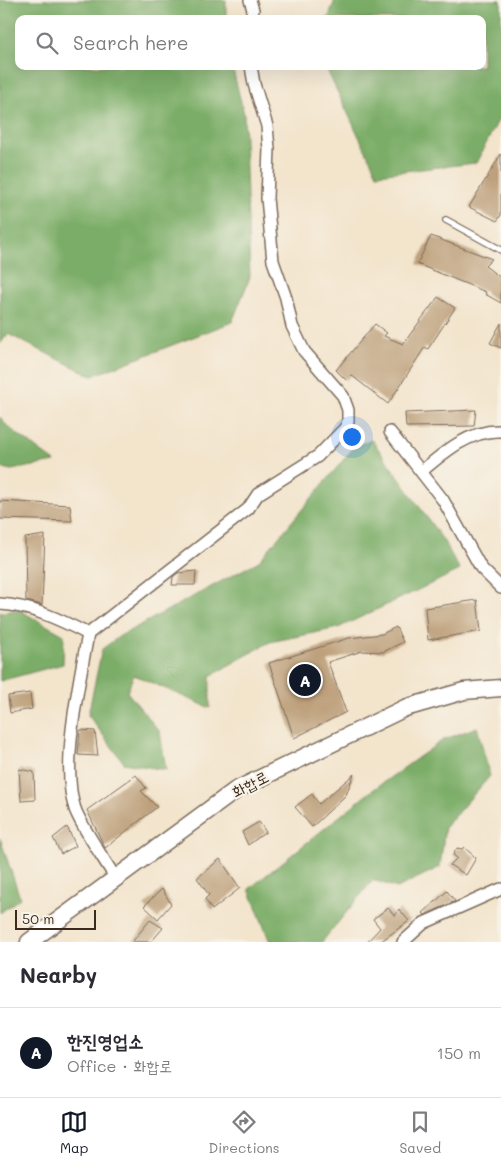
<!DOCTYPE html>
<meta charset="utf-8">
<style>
:root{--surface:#fff;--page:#f7f7f7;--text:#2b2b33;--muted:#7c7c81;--line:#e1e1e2;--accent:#111827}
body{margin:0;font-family:Mali,"Poor Story",sans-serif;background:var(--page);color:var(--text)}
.scale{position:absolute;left:15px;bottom:12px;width:81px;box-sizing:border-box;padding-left:5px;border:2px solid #3b2a1e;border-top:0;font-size:14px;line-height:18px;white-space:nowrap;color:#3b2a1e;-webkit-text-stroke:4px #f7f3e8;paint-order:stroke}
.you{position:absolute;left:351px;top:436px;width:18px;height:18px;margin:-12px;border:4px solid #fff;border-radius:50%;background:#1a73e8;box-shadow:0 0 0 8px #1a73e833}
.badge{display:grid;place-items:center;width:32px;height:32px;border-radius:50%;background:var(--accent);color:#fff;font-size:16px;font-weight:700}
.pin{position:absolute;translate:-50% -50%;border:2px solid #fff;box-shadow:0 1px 5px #0006}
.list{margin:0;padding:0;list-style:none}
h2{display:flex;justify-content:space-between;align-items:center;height:65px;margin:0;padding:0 20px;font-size:21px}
h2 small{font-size:16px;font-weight:400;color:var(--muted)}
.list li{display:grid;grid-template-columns:32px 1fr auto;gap:15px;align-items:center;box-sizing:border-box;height:90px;padding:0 20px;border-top:1px solid var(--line)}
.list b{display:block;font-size:19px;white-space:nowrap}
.list p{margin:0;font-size:16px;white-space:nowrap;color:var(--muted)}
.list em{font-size:16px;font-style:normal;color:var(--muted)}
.icon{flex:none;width:28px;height:28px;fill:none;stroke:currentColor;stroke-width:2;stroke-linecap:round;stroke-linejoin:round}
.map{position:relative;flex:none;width:501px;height:942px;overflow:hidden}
.search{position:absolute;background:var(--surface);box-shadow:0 5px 20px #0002;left:15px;right:15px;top:15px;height:55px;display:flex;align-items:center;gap:12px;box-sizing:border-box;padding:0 18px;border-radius:10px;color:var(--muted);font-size:19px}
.sheet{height:155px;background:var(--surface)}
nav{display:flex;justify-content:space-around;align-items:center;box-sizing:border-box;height:70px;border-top:1px solid var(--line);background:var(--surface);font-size:14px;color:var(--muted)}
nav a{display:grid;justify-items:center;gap:2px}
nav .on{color:var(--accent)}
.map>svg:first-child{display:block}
.forest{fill:#7cad68;stroke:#5c6c43}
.building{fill:#bea07b}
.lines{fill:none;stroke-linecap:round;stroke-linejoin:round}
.service-casing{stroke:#7b6b5b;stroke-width:8}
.minor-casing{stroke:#7b6b5b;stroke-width:14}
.secondary-casing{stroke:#7b6b5b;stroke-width:19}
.service{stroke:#fff;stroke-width:5.5}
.minor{stroke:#fff;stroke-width:11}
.secondary{stroke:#fff;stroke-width:16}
.labels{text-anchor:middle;stroke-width:4.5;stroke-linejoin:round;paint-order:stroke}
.street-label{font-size:16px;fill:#3b2a1e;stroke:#f7f3e8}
</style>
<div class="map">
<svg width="501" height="942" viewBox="0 0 501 942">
<rect width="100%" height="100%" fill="#f7f3e8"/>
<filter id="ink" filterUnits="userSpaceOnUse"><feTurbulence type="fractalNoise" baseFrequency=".02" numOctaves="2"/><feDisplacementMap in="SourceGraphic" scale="10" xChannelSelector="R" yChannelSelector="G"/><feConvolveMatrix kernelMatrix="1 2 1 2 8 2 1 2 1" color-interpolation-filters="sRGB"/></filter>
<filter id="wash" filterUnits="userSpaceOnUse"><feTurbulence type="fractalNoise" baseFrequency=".0096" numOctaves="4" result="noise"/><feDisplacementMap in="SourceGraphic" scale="20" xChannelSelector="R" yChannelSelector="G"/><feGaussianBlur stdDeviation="1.12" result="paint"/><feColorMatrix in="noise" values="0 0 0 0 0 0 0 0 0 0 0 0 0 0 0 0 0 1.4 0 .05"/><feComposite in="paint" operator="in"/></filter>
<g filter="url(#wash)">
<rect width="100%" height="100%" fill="#f3e4cc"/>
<path class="forest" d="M 0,0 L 226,0 L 226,19 L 19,19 L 19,66 L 232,66 L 244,114 L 250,277 L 232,322 L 92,376 L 8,334 L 0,344 Z
M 335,0 L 501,0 L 501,115 L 476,163 L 377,174 L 325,66 L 482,66 L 482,19 L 328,19 Z
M 0,417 L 8,427 L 55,462 L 11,470 L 0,467 Z
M 372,440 L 443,540 L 460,570 L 338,628 L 270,642 L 210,676 L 210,708 L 134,675 L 127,692 L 160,732 L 166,770 L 124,763 L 88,715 L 102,649 L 120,636 L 259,561 L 355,446 Z
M 19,610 L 64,635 L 63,664 L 0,681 L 0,612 Z
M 477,727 L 490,776 L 445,827 L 440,867 L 397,888 L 373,880 L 322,942 L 270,942 L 249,889 L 370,792 L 443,740 Z
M 0,838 L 20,898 L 0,913 Z"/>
<g id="blocks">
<path class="building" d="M 501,154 L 501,215 L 497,221 L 469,207 Z
M 431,236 L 492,259 L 485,266 L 501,278 L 501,303 L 485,294 L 486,292 L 417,264 Z
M 438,297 L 455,308 L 428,349 L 425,347 L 388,404 L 351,375 L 346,380 L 336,370 L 375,324 L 387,333 L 384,336 L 403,344 Z
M 501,323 L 501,348 L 490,343 Z
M 476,410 L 474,426 L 406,427 L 405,413 Z
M 0,501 L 70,505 L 72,521 L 0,519 Z
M 45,535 L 42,605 L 26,601 L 25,538 Z
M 196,571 L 195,585 L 172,585 L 173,577 L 178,573 Z
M 477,600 L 481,631 L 428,640 L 425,608 Z
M 396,627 L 403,642 L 383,652 L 362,651 L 328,662 L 346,712 L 294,738 L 269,663 L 349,638 L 382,634 Z
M 30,693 L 32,709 L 10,713 L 8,696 Z
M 80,730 L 95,731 L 98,756 L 78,755 Z
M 19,769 L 34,772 L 35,800 L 21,801 Z
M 354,774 L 346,795 L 312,827 L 295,807 L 312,794 L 319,804 Z
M 136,775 L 146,788 L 141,791 L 157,807 L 105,848 L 87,810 Z
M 259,822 L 266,832 L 248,845 L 242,832 Z
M 67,827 L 76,846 L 61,854 L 53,838 Z
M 464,847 L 476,858 L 466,875 L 450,865 L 457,858 L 453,855 L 457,848 L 462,849 Z
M 220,859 L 240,888 L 212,910 L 205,899 L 209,895 L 197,878 Z
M 162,889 L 171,904 L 158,919 L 144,906 Z
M 447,891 L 455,901 L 425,915 L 423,913 Z
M 388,908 L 395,916 L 399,909 L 409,921 L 380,942 L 367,942 L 380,928 L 373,919 Z
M 150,920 L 163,928 L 151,942 L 132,942 Z"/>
</g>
</g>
<g filter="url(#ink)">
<use href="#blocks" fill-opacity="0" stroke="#7b6b5b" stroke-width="1"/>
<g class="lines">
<defs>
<path id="service" d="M 446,220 L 501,250"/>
<path id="minor" d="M 250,0 L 253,10 L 251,19
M 390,432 L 443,500 L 481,568 L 501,588
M 422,471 C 443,453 471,429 501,431
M 0,604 C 32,606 61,620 88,634
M 116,879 C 105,860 82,828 75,809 C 60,765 80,680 88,634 L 248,509 L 258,494 L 318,456 L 345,428 L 348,422 L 348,410 L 343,396 L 304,351 L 292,326 L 286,298 L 273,261 L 267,198 L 269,149 L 267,126 L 254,84 L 251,66
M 403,942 L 424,923 L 501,889"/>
<path id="secondary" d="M 29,942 L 236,790 L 405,708 L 464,691 L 501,688"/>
</defs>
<use href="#service" class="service-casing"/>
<use href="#minor" class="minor-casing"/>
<use href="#secondary" class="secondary-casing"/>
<use href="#service" class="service"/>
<use href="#minor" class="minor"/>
<use href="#secondary" class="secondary"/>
</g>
</g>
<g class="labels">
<g class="street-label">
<text transform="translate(250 784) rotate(-28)" y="6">화합로</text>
</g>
</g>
</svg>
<div class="scale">50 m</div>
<div class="you"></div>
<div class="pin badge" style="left:305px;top:680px">A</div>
<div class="search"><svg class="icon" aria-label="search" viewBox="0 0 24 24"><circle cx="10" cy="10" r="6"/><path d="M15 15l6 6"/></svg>Search here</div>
</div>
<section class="sheet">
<h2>Nearby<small></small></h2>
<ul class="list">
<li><span class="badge">A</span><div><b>한진영업소</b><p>Office · 화합로</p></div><em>150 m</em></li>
</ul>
</section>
<nav>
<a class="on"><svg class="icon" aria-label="map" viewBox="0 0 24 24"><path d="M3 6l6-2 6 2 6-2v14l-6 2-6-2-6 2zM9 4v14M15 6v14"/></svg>Map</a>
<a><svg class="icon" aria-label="directions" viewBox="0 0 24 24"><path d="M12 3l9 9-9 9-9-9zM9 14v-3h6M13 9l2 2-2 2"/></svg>Directions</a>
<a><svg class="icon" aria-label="saved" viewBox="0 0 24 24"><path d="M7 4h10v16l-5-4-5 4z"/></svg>Saved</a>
</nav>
